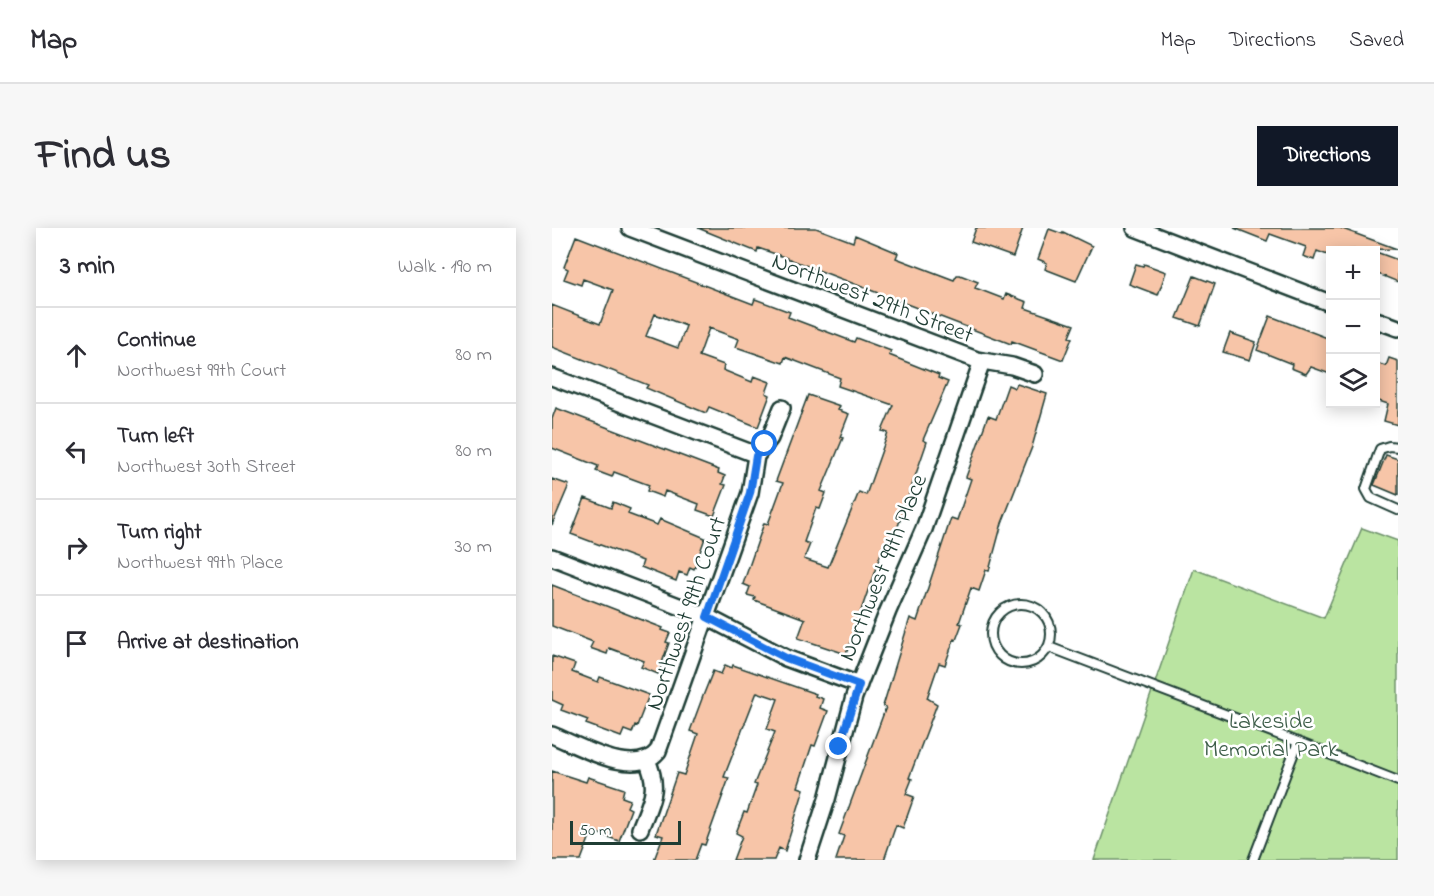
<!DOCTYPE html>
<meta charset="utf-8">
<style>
:root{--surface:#fff;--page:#f7f7f7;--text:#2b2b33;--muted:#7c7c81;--line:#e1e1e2;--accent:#111827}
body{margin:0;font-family:"Indie Flower",sans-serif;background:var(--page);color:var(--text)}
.controls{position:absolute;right:18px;top:18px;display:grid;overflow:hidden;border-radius:0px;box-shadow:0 3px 15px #0003}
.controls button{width:54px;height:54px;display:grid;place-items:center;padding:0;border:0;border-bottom:2px solid var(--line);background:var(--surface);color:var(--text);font:30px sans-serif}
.scale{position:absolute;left:18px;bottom:15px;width:111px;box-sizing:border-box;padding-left:6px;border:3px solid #1f3d34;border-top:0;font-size:16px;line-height:21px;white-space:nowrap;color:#1f3d34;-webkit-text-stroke:4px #fff;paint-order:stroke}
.stop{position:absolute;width:18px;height:18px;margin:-14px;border:4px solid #1a73e8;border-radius:50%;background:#fff}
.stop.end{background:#1a73e8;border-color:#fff;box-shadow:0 2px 6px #0008}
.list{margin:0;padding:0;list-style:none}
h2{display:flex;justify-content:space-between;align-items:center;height:78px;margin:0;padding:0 24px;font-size:26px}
h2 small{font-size:20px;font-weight:400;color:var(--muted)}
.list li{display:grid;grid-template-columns:39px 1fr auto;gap:18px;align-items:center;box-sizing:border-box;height:96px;padding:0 24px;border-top:2px solid var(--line)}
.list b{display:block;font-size:22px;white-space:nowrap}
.list p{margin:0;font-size:20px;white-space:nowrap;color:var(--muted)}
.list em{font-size:20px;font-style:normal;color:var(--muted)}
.icon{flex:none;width:33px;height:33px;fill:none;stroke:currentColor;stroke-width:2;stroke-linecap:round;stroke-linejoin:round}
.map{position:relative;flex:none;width:846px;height:632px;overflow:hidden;border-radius:0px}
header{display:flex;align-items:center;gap:36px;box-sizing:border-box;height:84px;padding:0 30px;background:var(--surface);border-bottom:2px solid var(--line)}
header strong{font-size:28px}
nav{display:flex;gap:33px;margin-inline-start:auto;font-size:21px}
.intro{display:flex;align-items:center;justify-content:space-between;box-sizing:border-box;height:144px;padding:0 36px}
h1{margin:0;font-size:42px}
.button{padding:15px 27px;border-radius:0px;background:var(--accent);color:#fff;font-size:21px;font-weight:700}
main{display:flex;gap:36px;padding:0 36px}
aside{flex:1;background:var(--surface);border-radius:0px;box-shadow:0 3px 15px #0003}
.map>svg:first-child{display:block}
.green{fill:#bae4a1;stroke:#6c906a;stroke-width:1.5}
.building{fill:#f7c5a8;stroke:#1f3d34;stroke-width:1.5;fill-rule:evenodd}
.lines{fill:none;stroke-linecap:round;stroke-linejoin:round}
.lane-casing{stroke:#1f3d34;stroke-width:12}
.street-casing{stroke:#1f3d34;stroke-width:20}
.lane{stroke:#fff;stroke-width:8}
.street{stroke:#fff;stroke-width:15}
.route{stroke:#1a73e8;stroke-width:8}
.labels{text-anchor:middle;stroke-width:5;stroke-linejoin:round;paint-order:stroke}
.street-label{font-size:24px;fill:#1f3d34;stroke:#fff}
.park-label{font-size:24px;fill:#3e5e4a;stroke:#fff}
</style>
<header>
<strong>Map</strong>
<nav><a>Map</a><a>Directions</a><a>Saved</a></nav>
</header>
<div class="intro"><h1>Find us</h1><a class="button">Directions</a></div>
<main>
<aside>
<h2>3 min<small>Walk · 190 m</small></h2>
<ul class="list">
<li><svg class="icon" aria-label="ahead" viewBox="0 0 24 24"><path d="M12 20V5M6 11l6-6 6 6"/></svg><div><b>Continue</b><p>Northwest 99th Court</p></div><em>80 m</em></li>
<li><svg class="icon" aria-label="left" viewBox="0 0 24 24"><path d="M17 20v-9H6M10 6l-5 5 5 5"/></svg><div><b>Turn left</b><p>Northwest 30th Street</p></div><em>80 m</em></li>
<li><svg class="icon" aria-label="right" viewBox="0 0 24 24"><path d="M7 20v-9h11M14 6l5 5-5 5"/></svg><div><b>Turn right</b><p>Northwest 99th Place</p></div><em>30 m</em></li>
<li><svg class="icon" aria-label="arrive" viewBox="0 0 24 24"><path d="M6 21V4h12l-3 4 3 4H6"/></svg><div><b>Arrive at destination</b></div></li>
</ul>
</aside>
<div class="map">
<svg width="846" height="632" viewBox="0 0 846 632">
<rect width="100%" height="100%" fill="#fff"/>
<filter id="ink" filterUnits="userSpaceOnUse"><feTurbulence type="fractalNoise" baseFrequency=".0167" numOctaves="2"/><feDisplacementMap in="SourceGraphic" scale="12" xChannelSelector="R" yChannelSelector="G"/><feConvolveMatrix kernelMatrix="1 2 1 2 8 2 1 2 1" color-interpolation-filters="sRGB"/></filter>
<g filter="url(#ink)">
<path class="green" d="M 810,300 L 846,313 L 846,632 L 542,632 L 642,341 L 772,390 Z"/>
<path class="building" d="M 146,0 L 264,0 L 301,14 L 303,7 L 346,25 L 344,30 L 402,52 L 405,47 L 408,47 L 426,54 L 423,60 L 426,61 L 452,71 L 454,66 L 475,74 L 473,80 L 522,97 L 517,109 L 520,110 L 511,132 L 460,113 L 459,116 L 232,29 L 206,20 L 205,24 Z
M 424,0 L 471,0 L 461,29 L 419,14 Z
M 682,0 L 788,0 L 845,21 L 778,22 L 778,28 L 765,23 L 762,32 L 751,28 L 754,19 L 718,6 L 715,13 Z
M 497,1 L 511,6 L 511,4 L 540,18 L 524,53 L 493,41 L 495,35 L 486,31 Z
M 24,8 L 201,76 L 203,71 L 238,84 L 236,89 L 302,114 L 304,110 L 339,123 L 337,127 L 387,147 L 386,150 L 396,154 L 371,212 L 375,214 L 336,327 L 329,325 L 294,426 L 246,410 L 253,391 L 202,372 L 203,369 L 195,367 L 198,359 L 191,356 L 212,295 L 216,296 L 231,255 L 224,253 L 256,167 L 288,178 L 286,182 L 297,186 L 288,209 L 291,210 L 269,263 L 274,265 L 268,281 L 264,280 L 252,314 L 258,316 L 252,331 L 276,339 L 307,264 L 314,267 L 336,205 L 330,203 L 341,177 L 286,158 L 288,150 L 233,129 L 231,135 L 184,119 L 187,111 L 157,100 L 147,128 L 172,137 L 171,142 L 200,154 L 202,148 L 218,154 L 214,165 L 218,167 L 206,199 L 157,179 L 154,185 L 144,181 L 94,160 L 96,157 L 0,119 L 0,77 L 48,96 L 61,62 L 31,51 L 29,57 L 12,51 L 16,41 L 12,39 ZM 103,86 L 134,98 L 126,120 L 94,108 Z
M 824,24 L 846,32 L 846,54 L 824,45 Z
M 584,36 L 591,38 L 592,36 L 614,44 L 606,67 L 577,56 Z
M 642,48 L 663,56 L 648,98 L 625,90 Z
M 718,88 L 778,111 L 778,146 L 759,139 L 754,146 L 739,140 L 740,136 L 705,122 Z
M 678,105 L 704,114 L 698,132 L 671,124 Z
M 837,130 L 846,133 L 846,197 L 832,193 L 836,176 L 824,172 L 824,135 L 834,138 Z
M 465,156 L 495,166 L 480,219 L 450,295 L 437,343 L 434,342 L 427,363 L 419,360 L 407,395 L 410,396 L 404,412 L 402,411 L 393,437 L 387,435 L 375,470 L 385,476 L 357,550 L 360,551 L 354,566 L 362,569 L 351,600 L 344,597 L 332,632 L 284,632 L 292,608 L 287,606 L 334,479 L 331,478 L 358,390 L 365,393 L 399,290 L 405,292 L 419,251 L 414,249 L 436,188 L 444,191 L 456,157 L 463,160 Z
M 4,180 L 167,242 L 166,245 L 173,248 L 170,256 L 174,257 L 162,288 L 145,282 L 147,276 L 113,263 L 111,269 L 95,263 L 97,257 L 62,244 L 60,249 L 44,243 L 46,238 L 0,220 L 0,191 Z
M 834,227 L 846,231 L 846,267 L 822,257 Z
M 0,251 L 17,257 L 0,297 Z
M 33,270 L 59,280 L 61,274 L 78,281 L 76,286 L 105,297 L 108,291 L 153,310 L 142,341 L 138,339 L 135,347 L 127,344 L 124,353 L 89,339 L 91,333 L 19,306 Z
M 0,357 L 111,400 L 110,402 L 118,405 L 114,414 L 117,415 L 106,446 L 89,439 L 92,433 L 57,420 L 55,426 L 38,420 L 41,414 L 0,398 Z
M 0,428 L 23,436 L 20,444 L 46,454 L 48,449 L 97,467 L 85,498 L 83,497 L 80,505 L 72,502 L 69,509 L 34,496 L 36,492 L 9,482 L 11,477 L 0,472 Z
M 173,437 L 180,440 L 181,437 L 264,466 L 263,468 L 271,471 L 268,480 L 276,483 L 263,518 L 260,517 L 246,559 L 252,561 L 233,623 L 227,620 L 222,632 L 181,632 L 190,608 L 184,605 L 192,584 L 195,585 L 205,557 L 202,556 L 223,504 L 215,501 L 226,471 L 205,464 L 172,549 L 177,550 L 153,617 L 149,616 L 143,632 L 102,632 L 111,608 L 104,606 L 125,545 L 132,547 L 146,506 L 138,503 L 151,468 L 161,443 L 169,446 Z
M 0,543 L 34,554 L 36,549 L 72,561 L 70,569 L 78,572 L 75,579 L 79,581 L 67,613 L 40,603 L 29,632 L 0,632 Z"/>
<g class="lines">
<defs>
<path id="lane" d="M 846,219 L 837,218 L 828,221 L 814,261 L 819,270 L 846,282
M439 406a30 30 0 1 1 60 0a30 30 0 1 1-60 0Z
M 497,419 L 746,514
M 701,632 L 746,514 L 846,553"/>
<path id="street" d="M 78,0 L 425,132 L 460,138 L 483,146
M 583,0 L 778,75
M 824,92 L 846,100
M 0,149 L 205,227
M 0,329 L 155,389 L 234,430 L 307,457
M 0,507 C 28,518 83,551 106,523 L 198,265 L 204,228 L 218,210 L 230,180
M 88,601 C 99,572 108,562 95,532
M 255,632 L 275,571 L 302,469 L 336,383 L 372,301 L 430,133"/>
</defs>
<use href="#lane" class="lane-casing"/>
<use href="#street" class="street-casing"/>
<use href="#lane" class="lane"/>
<use href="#street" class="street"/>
</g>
</g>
<g class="lines" filter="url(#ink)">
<path class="route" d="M 213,216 L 204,228 L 198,265 L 155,389 L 234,430 L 307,457 L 287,519"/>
</g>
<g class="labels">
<g class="street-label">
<text transform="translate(321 69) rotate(21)" y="8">Northwest 29th Street</text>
<text transform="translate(330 339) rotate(-68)" y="8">Northwest 99th Place</text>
<text transform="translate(133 385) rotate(-71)" y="8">Northwest 99th Court</text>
</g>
<g class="park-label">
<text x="719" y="500">Lakeside<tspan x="719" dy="28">Memorial Park</tspan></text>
</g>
</g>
</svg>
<div class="controls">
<button>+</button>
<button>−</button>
<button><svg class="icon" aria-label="layers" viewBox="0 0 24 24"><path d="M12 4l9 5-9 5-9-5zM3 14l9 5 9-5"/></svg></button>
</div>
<div class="scale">50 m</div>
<div class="stop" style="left:213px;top:216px"></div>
<div class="stop end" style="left:287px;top:519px"></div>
</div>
</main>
